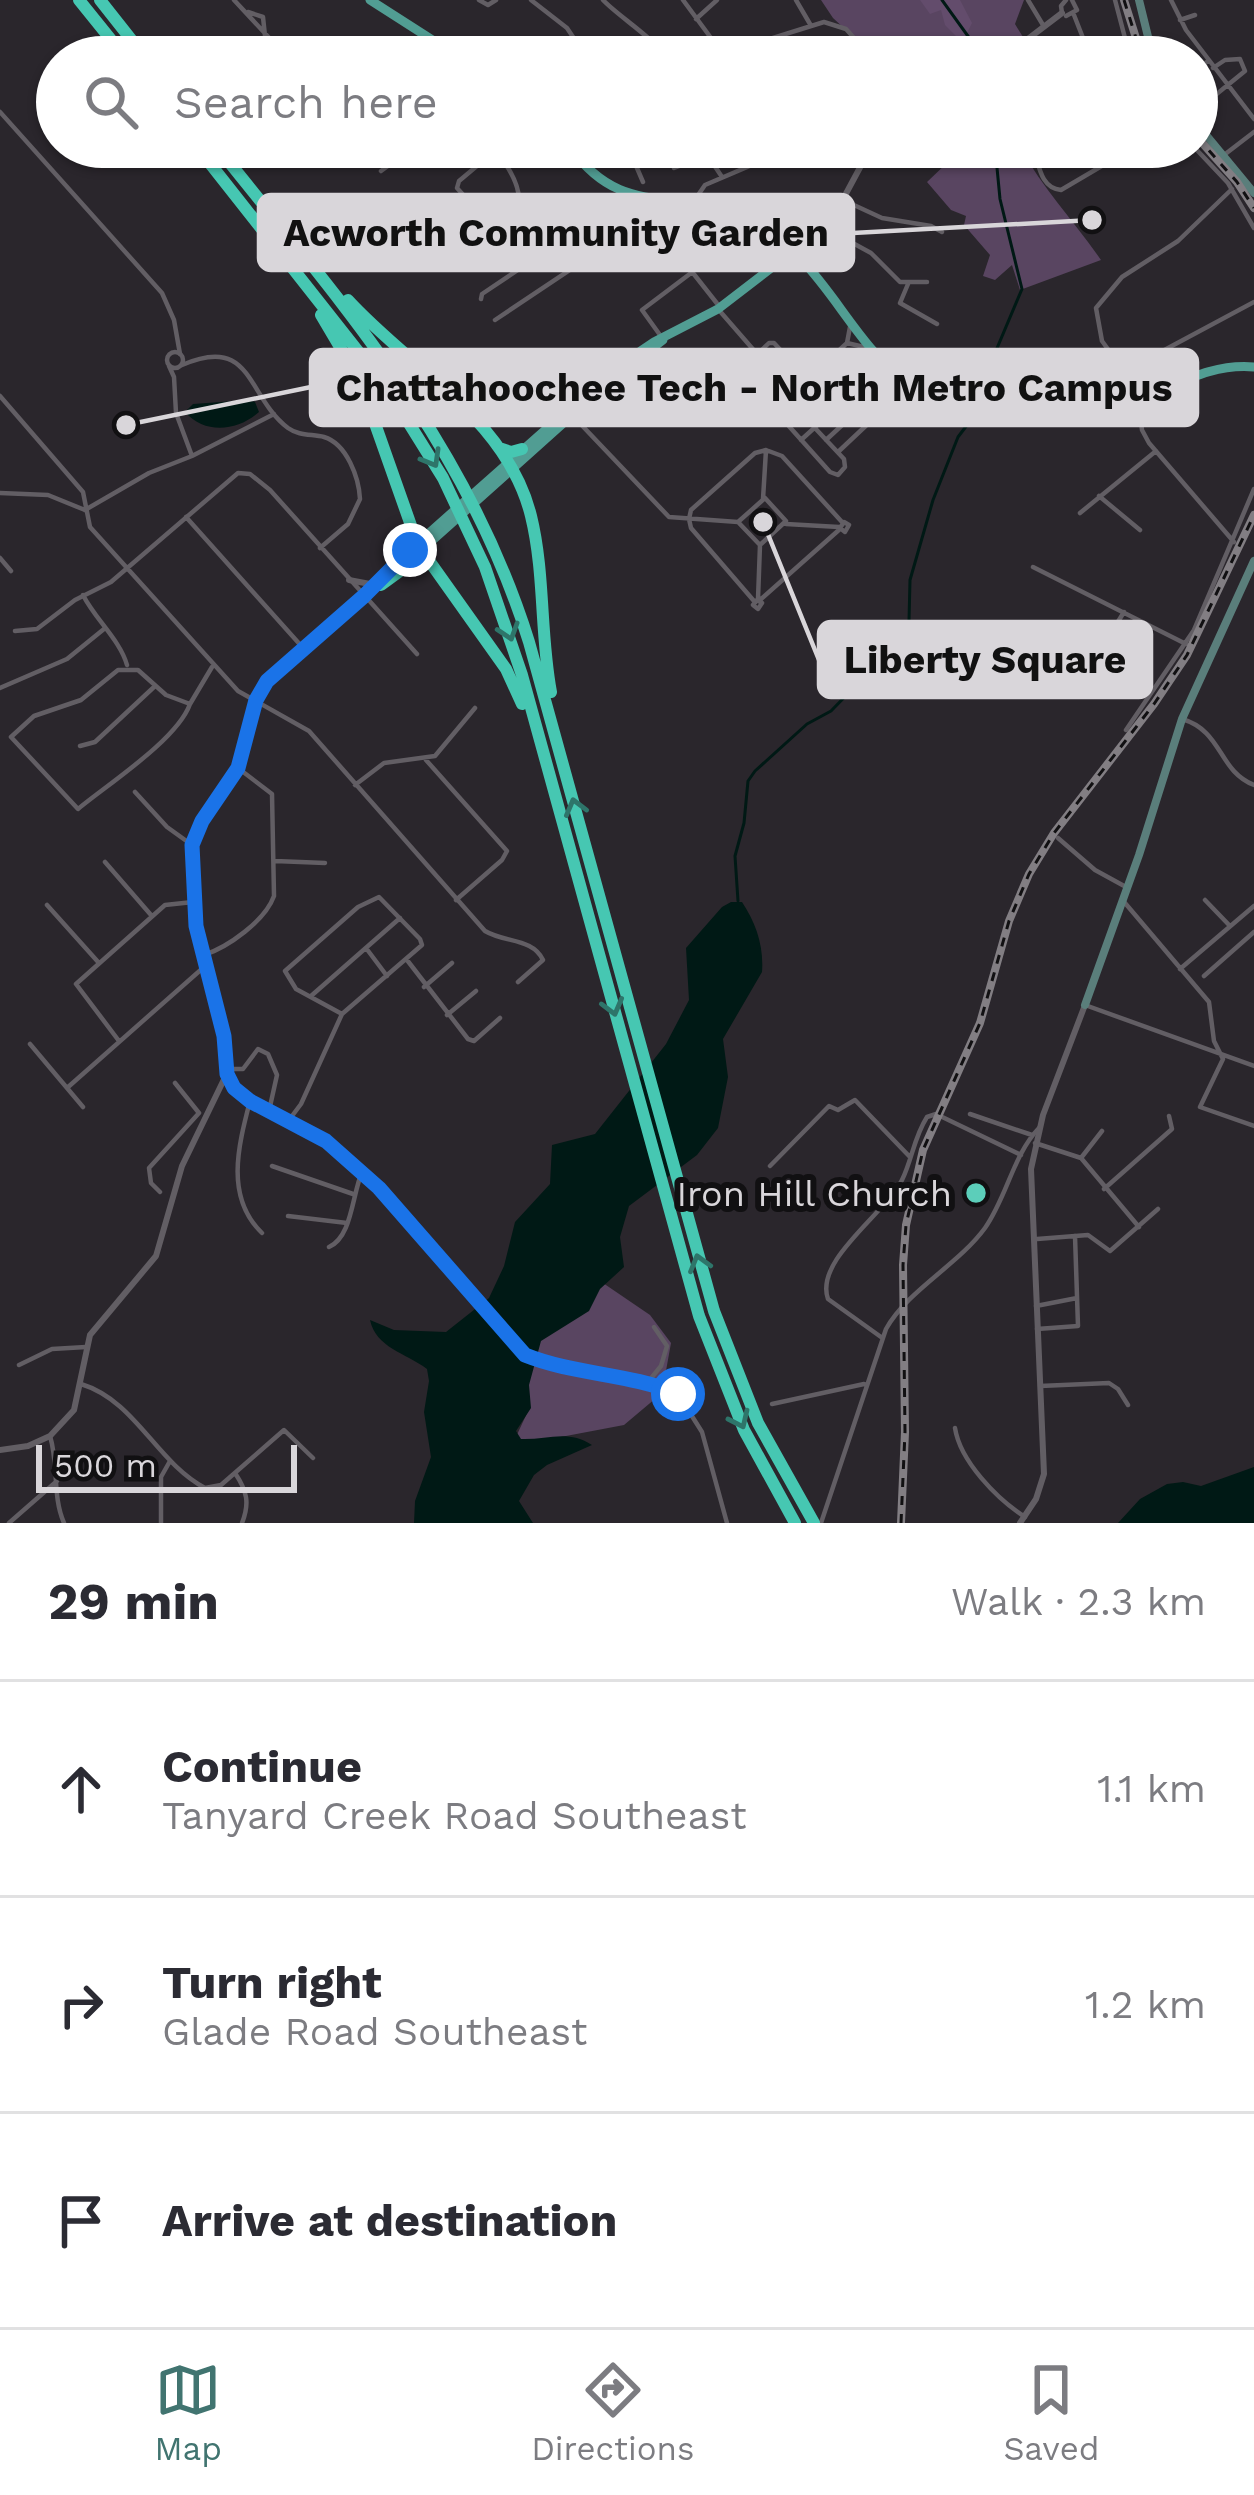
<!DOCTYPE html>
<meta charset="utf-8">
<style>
:root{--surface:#fff;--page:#f7f7f7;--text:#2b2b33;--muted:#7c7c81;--line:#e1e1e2;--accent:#417470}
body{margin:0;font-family:"Work Sans",sans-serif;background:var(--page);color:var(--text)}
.scale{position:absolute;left:36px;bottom:30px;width:261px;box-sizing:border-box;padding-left:12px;border:6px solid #d9d6da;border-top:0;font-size:33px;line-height:42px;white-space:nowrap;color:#d9d6da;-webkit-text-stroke:9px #111012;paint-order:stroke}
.stop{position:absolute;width:36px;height:36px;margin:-27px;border:9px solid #1a73e8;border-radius:50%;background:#fff}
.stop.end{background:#1a73e8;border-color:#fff;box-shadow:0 3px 12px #0008}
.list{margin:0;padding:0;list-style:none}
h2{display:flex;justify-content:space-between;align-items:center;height:156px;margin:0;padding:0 48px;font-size:51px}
h2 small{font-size:39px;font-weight:400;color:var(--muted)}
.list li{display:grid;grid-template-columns:78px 1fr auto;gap:36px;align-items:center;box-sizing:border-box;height:216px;padding:0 48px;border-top:3px solid var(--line)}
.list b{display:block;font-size:45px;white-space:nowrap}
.list p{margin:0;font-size:39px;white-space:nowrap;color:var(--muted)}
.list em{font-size:39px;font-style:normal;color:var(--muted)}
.icon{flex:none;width:66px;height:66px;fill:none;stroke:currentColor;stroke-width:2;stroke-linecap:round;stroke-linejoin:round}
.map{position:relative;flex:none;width:1254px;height:1523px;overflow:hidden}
.search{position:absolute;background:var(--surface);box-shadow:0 3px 9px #0004;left:36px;right:36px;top:36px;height:132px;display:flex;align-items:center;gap:30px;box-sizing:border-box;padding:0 42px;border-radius:66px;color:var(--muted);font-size:45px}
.sheet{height:804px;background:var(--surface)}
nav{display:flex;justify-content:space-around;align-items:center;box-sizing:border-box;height:168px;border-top:3px solid var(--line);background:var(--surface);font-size:33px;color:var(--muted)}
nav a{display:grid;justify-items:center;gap:6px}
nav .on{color:var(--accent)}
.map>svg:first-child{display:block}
.green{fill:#594561}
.forest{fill:#634c6c}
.water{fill:#001915}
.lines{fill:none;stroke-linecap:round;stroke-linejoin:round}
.stream{stroke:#001915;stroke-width:3}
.minor{stroke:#625e64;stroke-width:4.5}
.tertiary{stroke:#625e64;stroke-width:6}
.secondary{stroke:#5a7e7b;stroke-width:8}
.primary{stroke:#519d93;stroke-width:9}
.motorway{stroke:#46c7b2;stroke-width:12}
.rail-casing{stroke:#827e83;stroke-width:8}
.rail{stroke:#111012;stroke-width:3;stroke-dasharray:9;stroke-linecap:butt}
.oneway{stroke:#2e756a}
.route{stroke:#1a73e8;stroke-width:15}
.poi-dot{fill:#5cceba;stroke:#111012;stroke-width:4.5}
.labels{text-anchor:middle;stroke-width:12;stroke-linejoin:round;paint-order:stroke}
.poi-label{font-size:36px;fill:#d9d6da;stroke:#111012;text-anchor:end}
.leader{fill:none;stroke:#d9d6da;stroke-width:4.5}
.callout-dot{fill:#d9d6da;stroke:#111012;stroke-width:4.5}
.callout{fill:#d9d6da;stroke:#d9d6da;stroke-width:4.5}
.callout-label{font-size:39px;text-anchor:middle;font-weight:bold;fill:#111}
</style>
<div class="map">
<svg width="1254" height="1523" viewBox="0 0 1254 1523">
<rect width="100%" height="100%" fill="#2a262c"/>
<path class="green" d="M 821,0 L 1024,0 L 1015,24 L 1023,37 L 997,57 L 875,57 L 833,18 Z
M 938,147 L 1020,147 C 1043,189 1074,221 1101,260 L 1020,290 L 1012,265 L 995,280 L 983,276 L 990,255 L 964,225 L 966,216 L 951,210 L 927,182 L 949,161 Z
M 603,1283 L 650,1315 L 671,1343 L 662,1393 L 624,1425 L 529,1443 L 515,1439 L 528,1411 L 528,1367 L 535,1342 Z"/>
<path class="forest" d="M 920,0 L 960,0 L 972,23 L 965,37 L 957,37 L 945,25 L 941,10 L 930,14 Z"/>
<path class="water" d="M 248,400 L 255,402 L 259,412 C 238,431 205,435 185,412 L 193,404 Z
M 731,902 L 742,902 C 756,923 764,946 762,972 L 723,1039 L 728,1077 L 718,1128 L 697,1155 L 629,1206 L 620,1237 L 624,1267 L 600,1289 L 589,1311 L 541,1341 L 529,1385 L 531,1408 L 516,1431 L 521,1439 C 547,1440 568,1429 592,1445 L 547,1465 L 534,1475 L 519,1501 L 533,1523 L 414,1523 L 415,1501 L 431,1457 L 424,1412 L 429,1381 L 427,1369 C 406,1353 376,1348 370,1320 L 394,1330 L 446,1332 L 489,1298 L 504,1266 L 515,1222 L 550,1184 L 552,1145 L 595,1134 L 666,1044 L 689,1000 L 686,948 L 722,907 Z
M 1254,1467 L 1254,1523 L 1118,1523 L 1140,1499 L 1167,1484 L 1183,1482 L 1201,1486 Z"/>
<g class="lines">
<path class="stream" d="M 942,0 L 983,57
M 976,398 L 1022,289 L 1000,199 L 995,147
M 738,901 L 735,856 L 744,823 L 748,781 L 755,771 L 807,724 L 831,711 L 904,636 L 909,621 L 910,580 L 933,500 L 958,437 L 974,416 L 973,408"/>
<path class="minor" d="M 234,0 L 287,57
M 479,0 L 488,5 L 496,0
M 531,0 L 567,28 L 579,46 L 612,57
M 603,0 C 619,17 657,40 664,57
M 683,0 L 725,57
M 796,0 L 810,24
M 1028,0 L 1043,25
M 1115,0 L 1130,57
M 1171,0 L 1186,30 L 1254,119
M 248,12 L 263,17 L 265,36
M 1062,13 L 1061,6 L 1066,0
M 1066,16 L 1077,10 L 1072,0
M 696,19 L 717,0
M 1180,20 L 1195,15
M 1081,47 L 1089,57
M 337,48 L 354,44
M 325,57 L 324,51 L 331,45 L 337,48 L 337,57
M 712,57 L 824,22 L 846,29 L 871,57
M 1073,57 L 1083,38 L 1074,15
M 1197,69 L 1208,61
M 1197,110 L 1245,71 L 1240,59 L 1225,60 L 1213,68
M 0,112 L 162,293 L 174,320 L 180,354
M 493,147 C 516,175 536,211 496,231 L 457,188 L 459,181 L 496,150
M 628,147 L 643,182
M 1033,147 C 1039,164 1040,188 1061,190 L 1134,147
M 1194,147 L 1228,183 L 1254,228
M 1224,155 L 1254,132
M 674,168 L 702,158 L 710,159 L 722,177
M 381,171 L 414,147
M 843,200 L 882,218 L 931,226 L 942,232
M 694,201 L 705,185 L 794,147
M 827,229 L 871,253 L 900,282 L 927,282
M 693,273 L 719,306
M 908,284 L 900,303 L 937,324
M 481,299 L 482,294 L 555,245 L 566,247 L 579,261
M 718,309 L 758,355
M 495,320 L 661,209 L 662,204
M 660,335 L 642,310 L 756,224
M 847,343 L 864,347
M167 360a8 8 0 1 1 16 0a8 8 0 1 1-16 0Z
M 182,365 C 253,334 246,396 288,428 C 299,436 312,434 324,437 C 347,444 359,478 360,499 L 348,524 L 320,548
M 169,366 L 174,377 L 176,413 L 192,456
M 1127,370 L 1254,302
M 808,379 L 847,343 L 850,327
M 749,382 L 783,352
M 1134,385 L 1102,341 L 1096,308 L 1122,277 L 1178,241 L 1232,189
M 760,393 L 793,363
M 0,396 L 83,492 L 90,527 L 238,691 L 309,731 L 485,931 C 505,943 533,938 543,960 L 518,982
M 770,404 L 803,374
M 1139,407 L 1142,430 L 1149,443 L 1234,542
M 572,415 L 669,517 L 738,522
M 780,415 L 814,385
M 790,427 L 824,397
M 814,427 L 844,459 L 845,467 L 838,475 L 830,472 L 743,375 L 743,368 L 769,343 L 774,343 L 835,409
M 801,440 L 868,379
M 826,440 L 879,391
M 838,452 L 889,404 L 856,366 L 835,383 L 848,397
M 0,493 L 48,495 L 85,510
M 1099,496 L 1140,530
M 765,498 L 786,521 L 760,545 L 738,522 Z
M 763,499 L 766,450
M 85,510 L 149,473 L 192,456 L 274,414
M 1080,513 L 1156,451
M 186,517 L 304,649
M 689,519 L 691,510 L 755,453 L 766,450 L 782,456 L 842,522
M 689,519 L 691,528 L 754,601
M 844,522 L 849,525 L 845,532 L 840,528 Z
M 786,524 L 839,527
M 0,558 L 11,571
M 1033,567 L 1186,644
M 83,595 C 95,619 120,640 127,665
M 758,599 L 760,545
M 757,600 L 762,603 L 758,609 L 753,605 Z
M 760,600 L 840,529
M 15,631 L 37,629 L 75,600 L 111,582 L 238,473 L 250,474 L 270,490 L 417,654
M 1027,650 C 1079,665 1096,659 1124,612
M 0,688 L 67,659 L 104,629
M 190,704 C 177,740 108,784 78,809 L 11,737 L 34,716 L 81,700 L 118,670 L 138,670 L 166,695 L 190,704 L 212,667
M 1182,719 C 1223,731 1218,771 1254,785
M 1126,730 L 1194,630 L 1254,489
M 80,746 L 95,742 L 154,687
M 426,760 L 507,851 L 502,860 L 456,900
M 355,785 L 384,763 L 435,756 L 475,708
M 135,792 L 167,827 L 192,845
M 1058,838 L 1095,870 L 1126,887
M 275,861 L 325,863
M 105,862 L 151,915
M 1205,900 L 1230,926
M 1125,903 L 1209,1002 L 1214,1041 L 1223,1059 L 1200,1107 L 1254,1126
M 47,905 L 99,963
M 366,948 L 387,976
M 204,955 C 228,947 265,921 274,896 L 272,794 L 238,768
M 407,960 L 468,1039 L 474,1041 L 500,1018
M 1180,969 L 1254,906
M 1204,976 L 1254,932
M 424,987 L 452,963
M 311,996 L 400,918
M 1085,1005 L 1254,1066
M 447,1015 L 476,991
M 119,1041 L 76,984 L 165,905 L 193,902
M 30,1044 L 83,1107
M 229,1069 L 243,1069 L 258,1049 L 268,1054 L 277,1075 L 269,1111
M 227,1074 L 234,1088 L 250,1101 L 326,1141 L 379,1188 L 525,1355 L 555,1367 L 648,1382 L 678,1394 L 702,1432 L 727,1523
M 175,1083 L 199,1113
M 67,1088 L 204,967
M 250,1101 C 238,1147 225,1197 262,1233
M 970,1114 L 1032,1135
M 289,1120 L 301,1104 L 342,1014 L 422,945 L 420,939 L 379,897 L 358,907 L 285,971 L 296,989 L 342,1014
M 1035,1143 L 1081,1158 L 1139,1227
M 1081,1158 L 1102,1131
M 272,1166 L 353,1194
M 770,1166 L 829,1106 L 838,1110 L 855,1100 L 910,1157
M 1104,1189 L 1172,1129 L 1169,1116
M 160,1192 L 151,1183 L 149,1168 L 199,1113
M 288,1216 L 347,1223
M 1037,1239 L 1088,1235 L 1110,1251 L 1158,1209
M 329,1247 C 352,1237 352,1195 362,1172
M 1036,1306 L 1077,1298
M 1037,1329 L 1078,1326 L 1075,1236
M 881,1337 L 828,1299 C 814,1260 886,1213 902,1180 C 912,1160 914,1137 927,1117 L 936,1114 L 1021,1155
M 19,1365 L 52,1349 L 86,1347
M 648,1382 L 661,1366 L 667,1346 L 654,1327
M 81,1384 C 136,1401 156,1462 205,1488 L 221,1485 L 284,1430 L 313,1458
M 1040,1386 L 1109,1383 L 1118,1389 L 1128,1405
M 772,1404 L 864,1384
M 955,1428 C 960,1461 997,1499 1025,1517
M 50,1436 C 59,1465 52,1496 64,1523
M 235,1473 C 247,1491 250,1503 242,1523
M 9,1523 L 57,1481
M 161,1523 L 161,1477 L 170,1461
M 821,1523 L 886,1329 C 908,1290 958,1265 985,1228 C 1007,1197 1013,1155 1039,1128"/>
<path class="tertiary" d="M 1004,57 L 1062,13
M 793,252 L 827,229 L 871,147
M 349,580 L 370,584
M 0,1450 L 28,1446 L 50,1436 L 74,1410 L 90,1335 L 156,1256 L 182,1166 L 229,1069 L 196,926 L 191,855 L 196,833 L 238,768 L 256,699 L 267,681 L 364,596 L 419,542
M 1020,1523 L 1036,1499 L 1044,1474 L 1031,1169 L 1043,1115 L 1085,1005"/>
<path class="secondary" d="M 1139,0 L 1153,57
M 1197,124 L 1254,193
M 1085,1005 L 1139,855 L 1182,719 L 1254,561"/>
<path class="primary" d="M 370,0 L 459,57
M 570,147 C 624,222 675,184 748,220 C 825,258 843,334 906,382 C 968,430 1061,426 1133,401 C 1175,387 1208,363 1254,367
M 807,244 L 805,253 L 810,265
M 1134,384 L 1142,393 L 1152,392
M 1070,420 L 1117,413 L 1152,400
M 420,541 L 614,369 L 654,342 L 718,309 L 792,252
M 425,547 L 616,376 L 663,340"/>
<path class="motorway" d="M 79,0 L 125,57
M 100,0 L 145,57
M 197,147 L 387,388 L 443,478 L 485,567 L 522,675 L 699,1316 L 744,1430 L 795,1523
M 217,147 C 344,306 467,443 529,642 L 714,1311 L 758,1423 L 814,1523
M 348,300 C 411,369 507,419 531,516 C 545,573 540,634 551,692
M 321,315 L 360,381 L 414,534 L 430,562 L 506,669 L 522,704
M 499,448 L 511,452 L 522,449
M 381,585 L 418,558 L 430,562"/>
<defs>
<path id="rail" d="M 1124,0 L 1142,57
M 1197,137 L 1237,182 L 1254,208
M 901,1523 L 905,1432 L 903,1265 L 906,1225 L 923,1150 L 980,1023 L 1009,921 L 1029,874 L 1054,833 L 1154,704 L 1187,655 L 1254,515"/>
</defs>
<use href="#rail" class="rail-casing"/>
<use href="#rail" class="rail"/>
</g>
<defs><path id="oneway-chevron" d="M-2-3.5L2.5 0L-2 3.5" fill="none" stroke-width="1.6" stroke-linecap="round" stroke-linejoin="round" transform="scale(3)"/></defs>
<g class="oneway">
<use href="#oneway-chevron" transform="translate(432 459) rotate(60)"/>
<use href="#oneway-chevron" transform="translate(509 632) rotate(72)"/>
<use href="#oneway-chevron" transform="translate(575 807) rotate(-105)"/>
<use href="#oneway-chevron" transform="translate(613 1007) rotate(75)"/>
<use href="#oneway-chevron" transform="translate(699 1263) rotate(-106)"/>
<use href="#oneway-chevron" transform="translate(740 1420) rotate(65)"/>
</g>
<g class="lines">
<path class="route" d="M 410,550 L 364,596 L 267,681 L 256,700 L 238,768 L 202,821 L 192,845 L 196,926 L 224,1036 L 227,1074 L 234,1088 L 250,1101 L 326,1141 L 379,1188 L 525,1355 C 575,1375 629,1373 678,1394"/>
</g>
<circle class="poi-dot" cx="976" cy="1193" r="12"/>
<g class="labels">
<g class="poi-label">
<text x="952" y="1206">Iron Hill Church</text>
</g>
</g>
<path class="leader" d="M1092 220L853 233M126 425L311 387M763 522L819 660"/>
<g class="callout-dot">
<circle cx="1092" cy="220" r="12"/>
<circle cx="126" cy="425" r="12"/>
<circle cx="763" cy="522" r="12"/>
</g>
<g class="callout">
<rect x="259" y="195" width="594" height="75" rx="12"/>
<rect x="311" y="350" width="886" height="75" rx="12"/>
<rect x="819" y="622" width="332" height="75" rx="12"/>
</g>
<g class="callout-label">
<text x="556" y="246">Acworth Community Garden</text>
<text x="754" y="401">Chattahoochee Tech - North Metro Campus</text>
<text x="985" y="673">Liberty Square</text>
</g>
</svg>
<div class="scale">500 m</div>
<div class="stop" style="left:678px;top:1394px"></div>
<div class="stop end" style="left:410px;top:550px"></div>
<div class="search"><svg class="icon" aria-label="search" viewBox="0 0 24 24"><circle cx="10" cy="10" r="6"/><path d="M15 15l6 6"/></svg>Search here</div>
</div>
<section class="sheet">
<h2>29 min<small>Walk · 2.3 km</small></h2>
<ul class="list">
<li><svg class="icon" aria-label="ahead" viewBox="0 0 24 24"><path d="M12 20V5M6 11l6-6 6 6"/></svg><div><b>Continue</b><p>Tanyard Creek Road Southeast</p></div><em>1.1 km</em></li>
<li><svg class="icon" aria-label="right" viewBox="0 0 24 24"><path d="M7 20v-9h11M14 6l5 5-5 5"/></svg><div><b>Turn right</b><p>Glade Road Southeast</p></div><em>1.2 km</em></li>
<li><svg class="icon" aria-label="arrive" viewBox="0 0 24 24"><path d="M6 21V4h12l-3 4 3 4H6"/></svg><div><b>Arrive at destination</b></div></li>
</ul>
</section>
<nav>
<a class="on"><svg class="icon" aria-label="map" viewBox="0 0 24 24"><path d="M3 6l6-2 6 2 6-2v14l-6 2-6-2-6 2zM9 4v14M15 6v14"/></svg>Map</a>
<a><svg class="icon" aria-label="directions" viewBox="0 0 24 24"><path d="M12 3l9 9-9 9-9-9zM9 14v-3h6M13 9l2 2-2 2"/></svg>Directions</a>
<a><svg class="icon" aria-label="saved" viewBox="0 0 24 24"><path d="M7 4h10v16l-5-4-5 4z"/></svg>Saved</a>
</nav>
